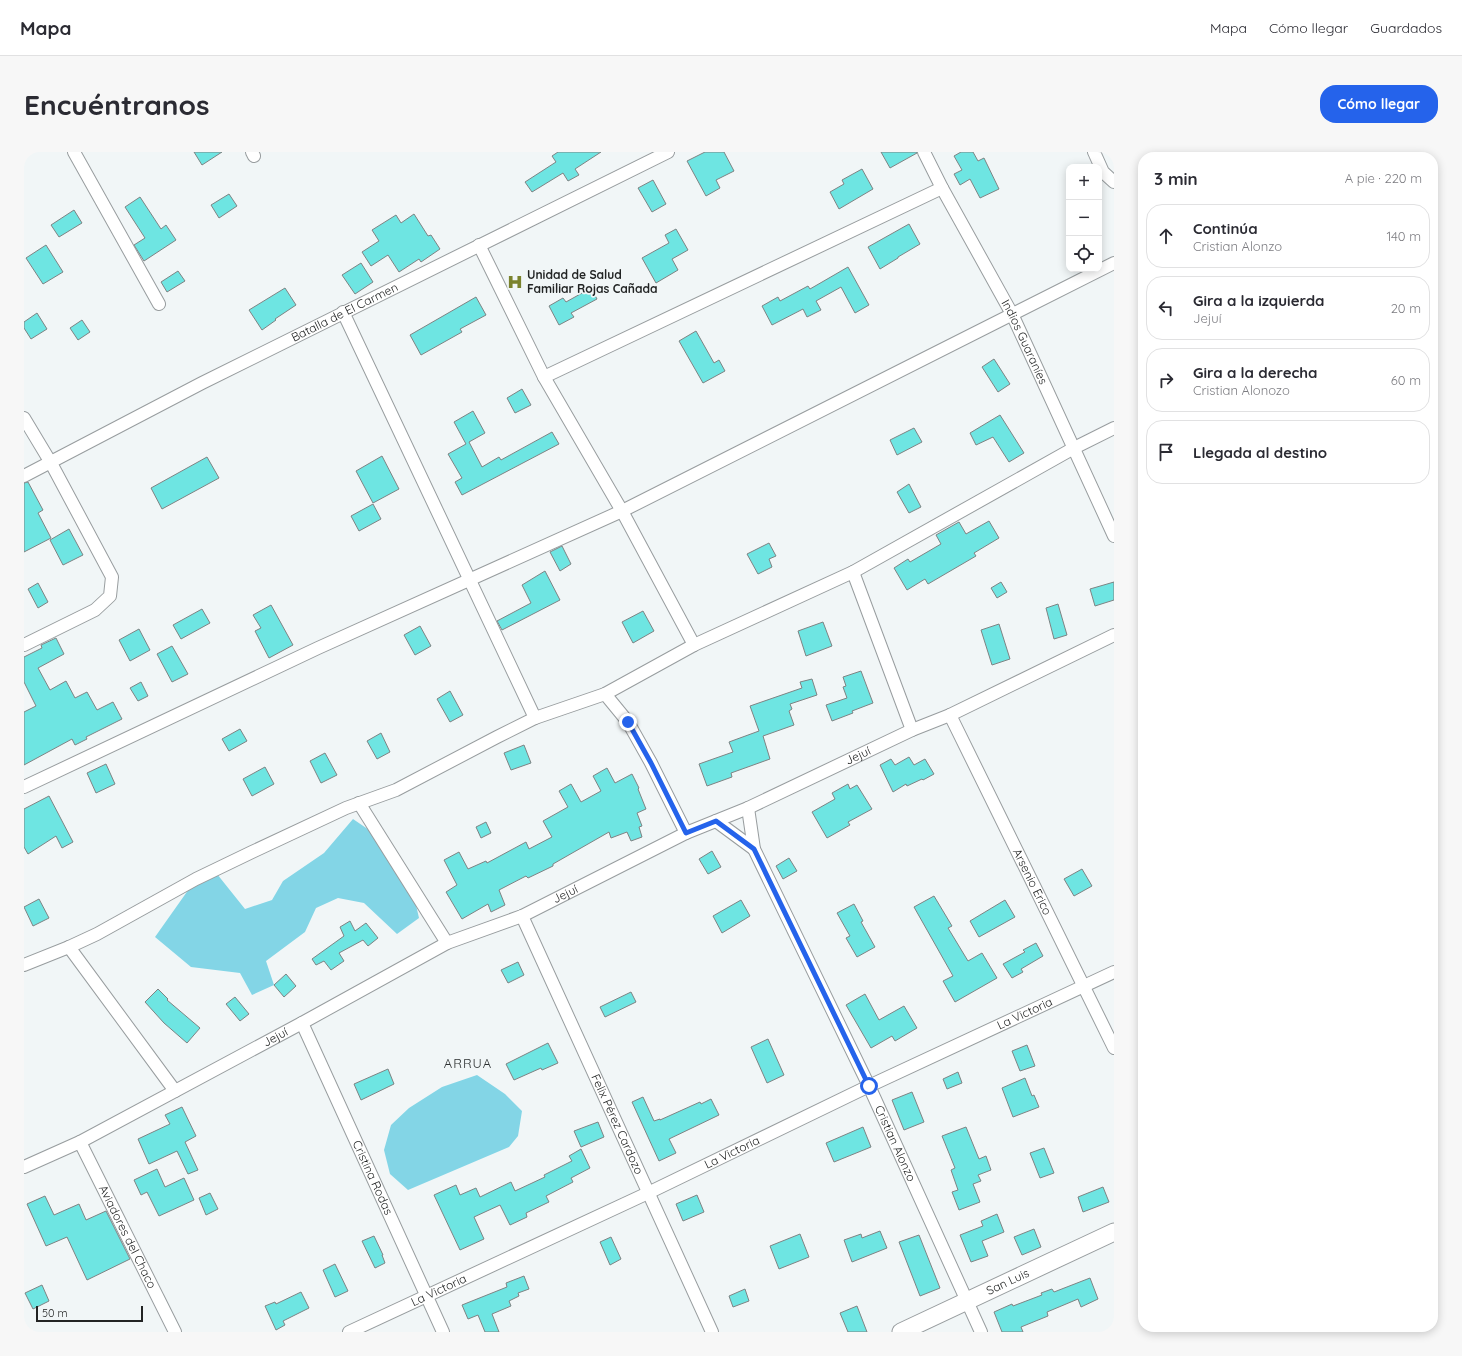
<!DOCTYPE html>
<html lang="es">
<meta charset="utf-8">
<style>
:root{--surface:#fff;--page:#f7f7f7;--text:#2b2b33;--muted:#7c7c81;--line:#e1e1e2;--accent:#2563eb}
body{margin:0;font-family:Quicksand,sans-serif;background:var(--page);color:var(--text)}
.controls{position:absolute;right:12px;top:12px;display:grid;overflow:hidden;border-radius:8px;box-shadow:0 2px 10px #0003}
.controls button{width:36px;height:36px;display:grid;place-items:center;padding:0;border:0;border-bottom:1px solid var(--line);background:var(--surface);color:var(--text);font:20px sans-serif}
.scale{position:absolute;left:12px;bottom:10px;width:107px;box-sizing:border-box;padding-left:4px;border:2px solid #222424;border-top:0;font-size:11px;line-height:14px;white-space:nowrap;color:#222424;-webkit-text-stroke:3px #f1f6f7;paint-order:stroke}
.stop{position:absolute;width:12px;height:12px;margin:-9px;border:3px solid #2563eb;border-radius:50%;background:#fff}
.stop.end{background:#2563eb;border-color:#fff;box-shadow:0 1px 4px #0008}
.list{margin:0;padding:0;list-style:none}
h2{display:flex;justify-content:space-between;align-items:center;height:52px;margin:0;padding:0 16px;font-size:17px}
h2 small{font-size:13px;font-weight:400;color:var(--muted)}
.list li{display:grid;grid-template-columns:26px 1fr auto;gap:12px;align-items:center;box-sizing:border-box;height:64px;margin:0 8px 8px;padding:0 8px;border:1px solid var(--line);border-radius:16px}
.list b{display:block;font-size:15px;white-space:nowrap}
.list p{margin:0;font-size:13px;white-space:nowrap;color:var(--muted)}
.list em{font-size:13px;font-style:normal;color:var(--muted)}
.icon{flex:none;width:22px;height:22px;fill:none;stroke:currentColor;stroke-width:2;stroke-linecap:round;stroke-linejoin:round}
.map{position:relative;flex:none;width:1090px;height:1180px;overflow:hidden;border-radius:16px}
header{display:flex;align-items:center;gap:24px;box-sizing:border-box;height:56px;padding:0 20px;background:var(--surface);border-bottom:1px solid var(--line)}
header strong{font-size:19px}
nav{display:flex;gap:22px;margin-inline-start:auto;font-size:14px}
.intro{display:flex;align-items:center;justify-content:space-between;box-sizing:border-box;height:96px;padding:0 24px}
h1{margin:0;font-size:28px}
.button{padding:10px 18px;border-radius:16px;background:var(--accent);color:#fff;font-size:14px;font-weight:700}
main{display:flex;gap:24px;padding:0 24px}
aside{flex:1;background:var(--surface);border-radius:16px;box-shadow:0 2px 10px #0003}
.map>svg:first-child{display:block}
.green{fill:#83d5e6}
.building{fill:#6ee5e2;stroke:#7e8383}
.lines{fill:none;stroke-linecap:round;stroke-linejoin:round}
.street-casing{stroke:#989d9f;stroke-width:14}
.secondary-casing{stroke:#989d9f;stroke-width:19}
.street{stroke:#fff;stroke-width:12}
.secondary{stroke:#fff;stroke-width:17}
.route{stroke:#2563eb;stroke-width:5}
.labels{text-anchor:middle;stroke-width:3.5;stroke-linejoin:round;paint-order:stroke}
.poi-label{font-size:12px;font-weight:bold;fill:#222424;stroke:#f1f6f7;text-anchor:start}
.street-label{font-size:12px;fill:#222424;stroke:#f1f6f7}
.neighbourhood-label{font-size:13px;letter-spacing:1px;fill:#2b2f30;stroke:#f1f6f7}
</style>
<header>
<strong>Mapa</strong>
<nav><a>Mapa</a><a>Cómo llegar</a><a>Guardados</a></nav>
</header>
<div class="intro"><h1>Encuéntranos</h1><a class="button">Cómo llegar</a></div>
<main>
<div class="map">
<svg width="1090" height="1180" viewBox="0 0 1090 1180">
<rect width="100%" height="100%" fill="#f1f6f7"/>
<path class="green" d="M 329,667 L 348,680 L 389,740 L 395,766 L 373,782 L 340,751 L 314,746 L 292,756 L 281,780 L 242,809 L 250,833 L 228,843 L 216,821 L 167,815 L 131,785 L 172,727 L 193,722 L 221,757 L 248,748 L 259,729 L 300,701 Z
M 453,923 L 481,942 L 498,959 L 494,984 L 485,995 L 384,1038 L 366,1022 L 360,998 L 367,973 L 385,956 L 418,935 Z"/>
<path class="building" d="M 170,0 L 198,0 L 178,13 Z
M 534,0 L 577,0 L 551,17 L 555,23 L 544,29 L 539,21 L 508,40 L 501,30 L 532,10 L 528,4 Z
M 681,0 L 700,0 L 710,19 L 692,28 L 696,36 L 682,44 L 663,9 Z
M 857,0 L 893,0 L 893,1 L 866,16 Z
M 937,0 L 949,0 L 954,9 L 960,6 L 975,37 L 956,46 L 946,27 L 936,33 L 930,22 L 938,18 L 930,4 Z
M 838,17 L 849,37 L 815,57 L 806,40 L 820,32 L 818,28 Z
M 629,28 L 642,52 L 628,60 L 614,36 Z
M 205,42 L 213,54 L 195,66 L 187,53 Z
M 116,45 L 137,77 L 142,73 L 152,88 L 120,109 L 110,93 L 121,86 L 101,55 Z
M 50,58 L 58,71 L 35,85 L 27,73 Z
M 390,62 L 404,84 L 407,83 L 416,97 L 397,110 L 395,107 L 375,120 L 364,103 L 347,114 L 338,100 L 355,89 L 348,78 L 372,63 L 377,71 Z
M 885,72 L 896,92 L 874,105 L 874,106 L 856,117 L 844,95 Z
M 652,77 L 664,98 L 648,107 L 654,118 L 632,131 L 618,106 L 645,91 L 641,83 Z
M 22,93 L 39,120 L 19,132 L 2,106 Z
M 337,111 L 349,130 L 331,142 L 318,123 Z
M 824,115 L 845,153 L 831,161 L 817,135 L 792,149 L 797,158 L 783,165 L 779,157 L 748,173 L 738,154 L 754,145 L 756,149 L 784,134 L 786,137 Z
M 154,119 L 161,129 L 143,140 L 137,130 Z
M 261,136 L 272,153 L 251,167 L 252,168 L 238,178 L 225,158 Z
M 567,136 L 573,147 L 547,161 L 550,165 L 535,173 L 525,154 L 539,146 L 542,150 Z
M 452,145 L 462,163 L 436,177 L 438,180 L 397,203 L 386,183 Z
M 13,161 L 23,177 L 7,187 L 0,176 L 0,170 Z
M 58,168 L 66,180 L 54,188 L 46,176 Z
M 672,179 L 690,211 L 695,208 L 701,219 L 679,231 L 655,189 Z
M 970,207 L 986,232 L 974,240 L 958,215 Z
M 498,237 L 507,253 L 491,261 L 483,246 Z
M 449,259 L 461,281 L 445,290 L 458,315 L 475,305 L 477,308 L 528,280 L 535,292 L 438,343 L 431,330 L 438,326 L 424,302 L 442,292 L 430,270 Z
M 976,263 L 1000,301 L 985,310 L 969,285 L 952,293 L 946,281 Z
M 890,276 L 898,290 L 873,303 L 866,288 Z
M 358,304 L 375,337 L 349,351 L 332,319 Z
M 183,305 L 195,326 L 138,357 L 127,336 Z
M 4,330 L 19,358 L 14,361 L 27,386 L 0,400 L 0,331 Z
M 885,332 L 897,355 L 885,361 L 873,340 Z
M 349,352 L 357,367 L 335,379 L 327,364 Z
M 965,369 L 975,386 L 950,401 L 952,404 L 904,432 L 901,427 L 883,438 L 870,416 L 884,407 L 886,410 L 917,392 L 912,383 L 935,370 L 942,382 Z
M 45,377 L 59,403 L 39,413 L 26,388 Z
M 745,391 L 752,404 L 745,407 L 748,415 L 734,422 L 723,402 Z
M 538,394 L 547,412 L 536,419 L 526,400 Z
M 521,419 L 536,448 L 478,478 L 473,469 L 507,451 L 498,433 Z
M 977,430 L 983,440 L 973,446 L 967,436 Z
M 1090,430 L 1090,448 L 1071,454 L 1066,437 Z
M 14,431 L 24,450 L 14,456 L 4,437 Z
M 1034,452 L 1043,483 L 1030,487 L 1022,456 Z
M 247,453 L 269,493 L 245,506 L 231,479 L 237,476 L 229,463 Z
M 178,457 L 186,471 L 157,487 L 149,473 Z
M 619,459 L 630,479 L 609,491 L 598,470 Z
M 799,470 L 808,494 L 782,504 L 774,479 Z
M 975,472 L 986,507 L 968,513 L 957,478 Z
M 396,474 L 407,494 L 391,503 L 380,483 Z
M 115,477 L 126,498 L 106,509 L 95,488 Z
M 32,486 L 40,502 L 14,516 L 26,538 L 42,529 L 51,546 L 63,540 L 73,558 L 89,550 L 98,567 L 62,585 L 63,587 L 51,593 L 48,587 L 0,613 L 0,560 L 12,554 L 0,530 L 0,505 L 18,496 L 17,493 Z
M 148,494 L 164,522 L 148,530 L 133,502 Z
M 837,519 L 849,551 L 828,559 L 829,561 L 808,569 L 802,553 L 823,546 L 819,535 L 822,534 L 819,525 Z
M 788,527 L 793,543 L 766,552 L 768,557 L 765,559 L 770,573 L 739,584 L 746,607 L 707,621 L 708,625 L 683,634 L 675,612 L 709,600 L 705,590 L 735,579 L 726,554 L 778,536 L 776,530 Z
M 117,530 L 124,544 L 114,549 L 106,536 Z
M 426,539 L 439,563 L 426,570 L 413,547 Z
M 216,577 L 223,589 L 205,599 L 198,587 Z
M 357,581 L 366,600 L 353,607 L 343,589 Z
M 500,593 L 507,611 L 487,618 L 480,601 Z
M 301,601 L 313,623 L 297,631 L 286,609 Z
M 885,605 L 890,613 L 901,607 L 910,622 L 899,628 L 898,627 L 883,634 L 882,632 L 869,640 L 856,613 L 867,607 L 871,613 Z
M 82,612 L 91,632 L 72,641 L 63,621 Z
M 241,615 L 250,632 L 228,644 L 219,627 Z
M 583,616 L 591,631 L 608,622 L 615,636 L 614,637 L 622,657 L 613,661 L 618,674 L 615,675 L 618,685 L 607,689 L 603,680 L 587,686 L 585,680 L 529,712 L 529,714 L 504,726 L 502,724 L 475,738 L 481,753 L 467,760 L 464,752 L 438,767 L 422,740 L 433,733 L 420,708 L 435,700 L 444,717 L 462,709 L 463,711 L 502,690 L 505,697 L 528,685 L 519,669 L 544,655 L 535,639 L 547,632 L 557,650 L 577,639 L 569,624 Z
M 824,632 L 826,637 L 833,633 L 848,657 L 824,670 L 826,673 L 803,686 L 788,660 L 811,647 L 808,641 Z
M 25,644 L 49,690 L 38,696 L 32,684 L 4,702 L 0,695 L 0,657 Z
M 462,670 L 467,681 L 457,686 L 452,675 Z
M 688,699 L 697,715 L 684,722 L 675,707 Z
M 765,706 L 773,719 L 759,727 L 752,714 Z
M 1058,717 L 1068,734 L 1050,744 L 1040,727 Z
M 910,744 L 928,774 L 924,776 L 944,809 L 958,801 L 973,826 L 931,850 L 919,829 L 929,824 L 890,755 Z
M 15,747 L 25,766 L 9,774 L 0,755 Z
M 717,748 L 726,764 L 698,781 L 689,764 Z
M 981,748 L 991,765 L 955,785 L 946,769 Z
M 830,752 L 839,769 L 837,770 L 851,795 L 833,805 L 822,786 L 826,784 L 813,761 Z
M 326,769 L 331,779 L 342,771 L 354,786 L 344,794 L 339,788 L 315,801 L 320,809 L 307,818 L 300,809 L 292,813 L 288,807 L 320,784 L 316,775 Z
M 1012,791 L 1019,804 L 997,817 L 999,820 L 988,826 L 979,812 L 1001,800 L 999,798 Z
M 494,810 L 500,823 L 484,831 L 477,818 Z
M 262,822 L 272,834 L 260,845 L 250,833 Z
M 134,837 L 144,847 L 143,848 L 176,876 L 163,891 L 140,871 L 121,850 Z
M 607,840 L 612,850 L 581,865 L 576,855 Z
M 841,842 L 855,868 L 880,854 L 893,876 L 871,889 L 868,884 L 847,896 L 822,853 Z
M 211,845 L 225,862 L 216,869 L 202,852 Z
M 744,887 L 760,923 L 743,931 L 727,895 Z
M 524,891 L 534,911 L 518,918 L 517,916 L 490,928 L 482,912 Z
M 1003,893 L 1011,914 L 996,919 L 988,899 Z
M 364,917 L 370,932 L 337,948 L 330,932 Z
M 934,920 L 938,931 L 923,937 L 919,927 Z
M 1001,926 L 1008,944 L 1010,943 L 1015,955 L 989,965 L 978,936 Z
M 888,940 L 900,970 L 880,978 L 868,948 Z
M 619,945 L 630,969 L 636,967 L 636,968 L 676,950 L 677,952 L 687,947 L 695,963 L 645,987 L 652,1001 L 635,1009 L 608,950 Z
M 158,955 L 172,984 L 161,990 L 174,1018 L 164,1022 L 153,999 L 125,1012 L 114,987 L 146,972 L 141,963 Z
M 574,970 L 580,985 L 557,995 L 550,979 Z
M 839,975 L 847,995 L 810,1010 L 802,991 Z
M 942,975 L 955,1007 L 962,1004 L 967,1018 L 954,1023 L 957,1029 L 949,1032 L 956,1050 L 935,1058 L 928,1040 L 934,1038 L 927,1018 L 931,1016 L 918,984 Z
M 1020,996 L 1030,1021 L 1016,1026 L 1006,1001 Z
M 557,997 L 566,1016 L 547,1026 L 549,1030 L 522,1044 L 525,1050 L 502,1061 L 503,1065 L 486,1073 L 476,1053 L 450,1065 L 460,1087 L 436,1098 L 410,1043 L 432,1033 L 436,1043 L 452,1036 L 456,1045 L 487,1030 L 491,1039 L 521,1025 L 520,1023 L 548,1009 L 545,1004 Z
M 133,1017 L 141,1035 L 160,1026 L 170,1048 L 135,1064 L 123,1040 L 117,1043 L 110,1028 Z
M 1079,1035 L 1085,1050 L 1059,1060 L 1054,1045 Z
M 186,1041 L 194,1057 L 182,1063 L 175,1046 Z
M 673,1043 L 680,1060 L 659,1069 L 652,1052 Z
M 21,1044 L 30,1063 L 55,1052 L 62,1068 L 82,1059 L 106,1107 L 63,1128 L 43,1085 L 22,1094 L 3,1052 Z
M 973,1062 L 980,1080 L 958,1089 L 964,1104 L 947,1110 L 936,1083 L 959,1074 L 957,1069 Z
M 1010,1077 L 1017,1095 L 998,1103 L 990,1085 Z
M 856,1079 L 863,1096 L 828,1110 L 820,1088 L 837,1082 L 838,1086 Z
M 776,1082 L 785,1105 L 755,1117 L 746,1094 Z
M 895,1083 L 916,1136 L 896,1144 L 875,1090 Z
M 350,1084 L 359,1103 L 358,1103 L 361,1111 L 351,1116 L 338,1089 Z
M 587,1085 L 597,1107 L 586,1113 L 576,1090 Z
M 311,1112 L 324,1139 L 311,1145 L 299,1118 Z
M 500,1124 L 505,1137 L 494,1141 L 495,1144 L 485,1149 L 487,1154 L 468,1162 L 475,1180 L 461,1180 L 454,1163 L 444,1167 L 438,1153 L 483,1135 L 482,1131 Z
M 1066,1126 L 1074,1147 L 1057,1155 L 1054,1147 L 1023,1160 L 1024,1164 L 997,1175 L 999,1180 L 978,1180 L 970,1160 L 988,1152 L 989,1154 L 1018,1143 L 1017,1141 L 1028,1137 L 1030,1140 Z
M 18,1133 L 25,1149 L 9,1157 L 1,1141 Z
M 721,1137 L 725,1149 L 709,1155 L 705,1144 Z
M 277,1140 L 285,1156 L 259,1169 L 261,1173 L 252,1178 L 241,1154 L 251,1150 L 252,1152 Z
M 833,1154 L 843,1180 L 824,1180 L 816,1161 Z"/>
<g class="lines">
<defs>
<g id="street">
<path d="M 50,0 L 135,152"/>
<path d="M 228,0 L 230,4"/>
<path id="s1" d="M 900,0 L 918,36 L 988,162 L 1090,384"/>
<path d="M 1070,0 L 1079,20 L 1090,30"/>
<path d="M 455,93 L 520,225 L 598,359 L 670,493"/>
<path d="M 319,160 L 511,566 L 581,542 L 670,493 L 829,420 L 1050,296 L 1090,276"/>
<path d="M 520,225 L 918,36"/>
<path d="M 0,266 L 27,311 L 88,425 L 86,444 L 71,458 L 0,493"/>
<path id="s2" d="M 0,324 L 178,231 L 644,0"/>
<path d="M 829,420 L 888,578"/>
<path d="M 581,542 L 604,570 L 627,611 L 662,681"/>
<path id="s3" d="M 926,563 L 1090,896"/>
<path d="M 0,635 L 294,496 L 598,359 L 1090,111"/>
<path d="M 335,651 L 423,791"/>
<path id="s4" d="M 724,656 L 730,697 L 845,934 L 957,1180"/>
<path d="M 692,669 L 730,697"/>
<path id="s5" d="M 498,764 L 688,1180"/>
<path d="M 45,795 L 151,939"/>
<path d="M 0,813 L 45,795 L 73,782 L 172,727 L 228,700 L 322,656 L 372,638 L 473,585 L 511,566"/>
<path id="s6" d="M 278,871 L 419,1180"/>
<path id="s7" d="M 56,990 L 151,1180"/>
<path id="s8" d="M 0,1015 L 56,990 L 278,871 L 423,791 L 498,764 L 662,681 L 724,656 L 888,578 L 926,563 L 1090,483"/>
<path id="s9" d="M 325,1180 L 624,1041 L 845,934 L 1090,820"/>
</g>
<g id="secondary">
<path id="s10" d="M 877,1180 L 1090,1080"/>
</g>
</defs>
<use href="#street" class="street-casing"/>
<use href="#secondary" class="secondary-casing"/>
<use href="#street" class="street"/>
<use href="#secondary" class="secondary"/>
</g>
<g class="lines">
<path class="route" d="M 604,570 L 627,611 L 662,681 L 692,669 L 730,697 L 845,934"/>
</g>
<defs>
<symbol id="hospital-bare" viewBox="-9 -9 18 18"><path d="M-5-5h3v3.5h4V-5h3V5h-3V1.5h-4V5h-3Z" fill="#7b832e" stroke="#f1f6f7" stroke-width="2.5" paint-order="stroke"/></symbol>
</defs>
<g fill-rule="evenodd">
<use href="#hospital-bare" x="480" y="119" width="22" height="22"/>
</g>
<g class="labels">
<g class="poi-label">
<text x="503" y="127">Unidad de Salud<tspan x="503" dy="14">Familiar Rojas Cañada</tspan></text>
</g>
<g class="street-label">
<text dy="4" stroke="none"><textPath href="#s2" startOffset="360">Batalla de El Carmen</textPath></text>
<text dy="4" stroke="none"><textPath href="#s1" startOffset="215">Indios Guaraníes</textPath></text>
<text dy="4" stroke="none"><textPath href="#s8" startOffset="931">Jejuí</textPath></text>
<text dy="4" stroke="none"><textPath href="#s3" startOffset="186">Arsenio Erico</textPath></text>
<text dy="4" stroke="none"><textPath href="#s8" startOffset="607">Jejuí</textPath></text>
<text dy="4" stroke="none"><textPath href="#s9" startOffset="747">La Victoria</textPath></text>
<text dy="4" stroke="none"><textPath href="#s8" startOffset="283">Jejuí</textPath></text>
<text dy="4" stroke="none"><textPath href="#s5" startOffset="229">Felix Pérez Cardozo</textPath></text>
<text dy="4" stroke="none"><textPath href="#s4" startOffset="368">Cristian Alonzo</textPath></text>
<text dy="4" stroke="none"><textPath href="#s9" startOffset="423">La Victoria</textPath></text>
<text dy="4" stroke="none"><textPath href="#s6" startOffset="170">Cristina Rodas</textPath></text>
<text dy="4" stroke="none"><textPath href="#s7" startOffset="106">Aviadores del Chaco</textPath></text>
<text dy="4" stroke="none"><textPath href="#s10" startOffset="118">San Luis</textPath></text>
<text dy="4" stroke="none"><textPath href="#s9" startOffset="99">La Victoria</textPath></text>
</g>
<g class="neighbourhood-label">
<text x="444" y="916">ARRUA</text>
</g>
</g>
</svg>
<div class="controls">
<button>+</button>
<button>−</button>
<button><svg class="icon" aria-label="locate" viewBox="0 0 24 24"><circle cx="12" cy="12" r="6"/><path d="M12 2v4M12 18v4M2 12h4M18 12h4"/></svg></button>
</div>
<div class="scale">50 m</div>
<div class="stop" style="left:845px;top:934px"></div>
<div class="stop end" style="left:604px;top:570px"></div>
</div>
<aside>
<h2>3 min<small>A pie · 220 m</small></h2>
<ul class="list">
<li><svg class="icon" aria-label="ahead" viewBox="0 0 24 24"><path d="M12 20V5M6 11l6-6 6 6"/></svg><div><b>Continúa</b><p>Cristian Alonzo</p></div><em>140 m</em></li>
<li><svg class="icon" aria-label="left" viewBox="0 0 24 24"><path d="M17 20v-9H6M10 6l-5 5 5 5"/></svg><div><b>Gira a la izquierda</b><p>Jejuí</p></div><em>20 m</em></li>
<li><svg class="icon" aria-label="right" viewBox="0 0 24 24"><path d="M7 20v-9h11M14 6l5 5-5 5"/></svg><div><b>Gira a la derecha</b><p>Cristian Alonozo</p></div><em>60 m</em></li>
<li><svg class="icon" aria-label="arrive" viewBox="0 0 24 24"><path d="M6 21V4h12l-3 4 3 4H6"/></svg><div><b>Llegada al destino</b></div></li>
</ul>
</aside>
</main>
